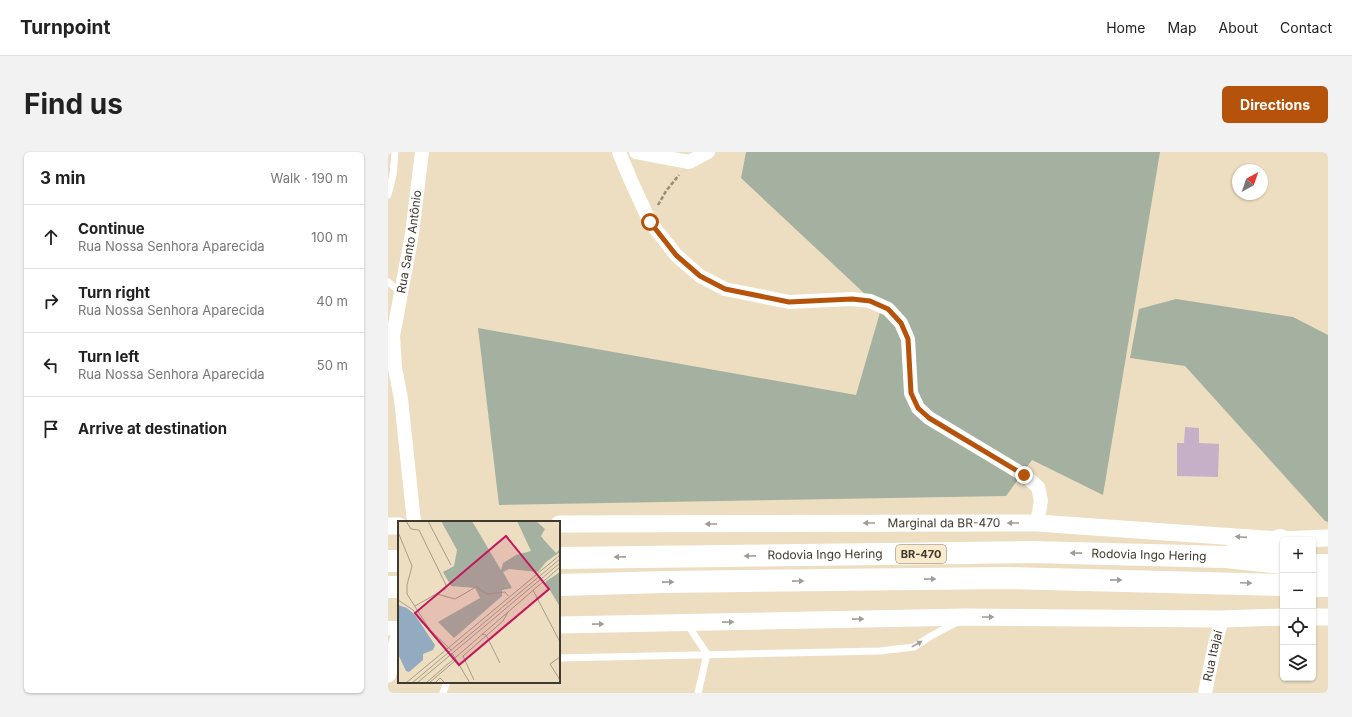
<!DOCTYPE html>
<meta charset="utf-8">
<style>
:root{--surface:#fff;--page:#f2f2f2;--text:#222;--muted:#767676;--line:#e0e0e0;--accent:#b45309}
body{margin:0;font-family:Inter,sans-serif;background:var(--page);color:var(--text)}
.controls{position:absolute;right:12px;bottom:12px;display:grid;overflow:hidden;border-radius:6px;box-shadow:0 1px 3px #0004}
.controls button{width:36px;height:36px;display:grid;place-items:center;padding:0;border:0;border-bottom:1px solid var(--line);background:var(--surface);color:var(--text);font:20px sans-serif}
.compass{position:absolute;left:844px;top:12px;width:36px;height:36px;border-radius:50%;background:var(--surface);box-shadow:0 1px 3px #0004;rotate:40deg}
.stop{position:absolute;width:12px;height:12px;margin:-9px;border:3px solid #b45309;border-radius:50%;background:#fff}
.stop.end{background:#b45309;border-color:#fff;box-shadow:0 1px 4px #0008}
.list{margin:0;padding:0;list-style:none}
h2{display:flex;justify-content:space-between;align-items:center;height:52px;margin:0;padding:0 16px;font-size:17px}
h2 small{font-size:13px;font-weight:400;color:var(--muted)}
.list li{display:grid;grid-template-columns:26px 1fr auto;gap:12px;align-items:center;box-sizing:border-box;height:64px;padding:0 16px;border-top:1px solid var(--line)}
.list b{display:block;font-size:15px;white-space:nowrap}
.list p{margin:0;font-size:13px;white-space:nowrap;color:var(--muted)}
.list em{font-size:13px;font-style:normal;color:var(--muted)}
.icon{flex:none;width:22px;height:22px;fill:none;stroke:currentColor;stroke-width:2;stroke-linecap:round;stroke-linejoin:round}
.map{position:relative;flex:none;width:940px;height:541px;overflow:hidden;border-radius:6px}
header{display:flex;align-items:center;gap:24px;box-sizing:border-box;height:56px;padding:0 20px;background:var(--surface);border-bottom:1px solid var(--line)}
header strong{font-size:19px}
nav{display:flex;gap:22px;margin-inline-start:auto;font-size:14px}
.intro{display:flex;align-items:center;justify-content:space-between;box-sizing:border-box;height:96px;padding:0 24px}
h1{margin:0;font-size:28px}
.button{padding:10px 18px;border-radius:6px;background:var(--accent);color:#fff;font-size:14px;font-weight:700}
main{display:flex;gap:24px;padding:0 24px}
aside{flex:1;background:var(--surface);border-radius:6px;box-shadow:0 1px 3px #0004}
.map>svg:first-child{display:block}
.green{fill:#a5b1a0}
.building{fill:#c5b0c8}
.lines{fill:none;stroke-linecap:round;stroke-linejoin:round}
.path{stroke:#978d78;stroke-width:2.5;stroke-dasharray:4 2;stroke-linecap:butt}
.service{stroke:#fff;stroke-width:7}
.minor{stroke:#fff;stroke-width:14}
.tertiary{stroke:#fff;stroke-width:17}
.trunk{stroke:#fff;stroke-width:22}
.oneway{fill:#a09c96}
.route{stroke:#b45309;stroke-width:5}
.labels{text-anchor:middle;stroke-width:3;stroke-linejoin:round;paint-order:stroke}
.shield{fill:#faebcd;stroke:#786f5e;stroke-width:1}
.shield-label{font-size:11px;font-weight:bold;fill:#403a2e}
.street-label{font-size:12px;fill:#403a2e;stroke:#faebcd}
.inset-road{fill:none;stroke:#a89c86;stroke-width:1}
.view{fill:#c2185b;fill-opacity:0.15;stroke:#c2185b;stroke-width:2}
.inset-edge{fill:none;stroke:#403a2e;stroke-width:2}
</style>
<header>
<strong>Turnpoint</strong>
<nav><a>Home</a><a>Map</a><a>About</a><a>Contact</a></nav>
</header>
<div class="intro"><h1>Find us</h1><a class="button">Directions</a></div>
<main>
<aside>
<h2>3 min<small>Walk · 190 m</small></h2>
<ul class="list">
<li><svg class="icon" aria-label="ahead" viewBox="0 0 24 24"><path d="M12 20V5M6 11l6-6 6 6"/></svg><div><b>Continue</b><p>Rua Nossa Senhora Aparecida</p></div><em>100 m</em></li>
<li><svg class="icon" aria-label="right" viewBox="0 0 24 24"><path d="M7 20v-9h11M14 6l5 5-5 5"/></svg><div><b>Turn right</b><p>Rua Nossa Senhora Aparecida</p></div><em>40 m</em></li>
<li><svg class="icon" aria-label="left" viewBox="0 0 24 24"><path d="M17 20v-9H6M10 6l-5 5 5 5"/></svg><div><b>Turn left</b><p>Rua Nossa Senhora Aparecida</p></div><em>50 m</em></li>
<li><svg class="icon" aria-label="arrive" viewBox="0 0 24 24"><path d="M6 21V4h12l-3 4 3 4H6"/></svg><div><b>Arrive at destination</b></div></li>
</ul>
</aside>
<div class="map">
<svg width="940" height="541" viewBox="0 0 940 541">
<rect width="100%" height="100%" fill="#eddec1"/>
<path class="green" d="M 358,0 L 772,0 L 715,343 L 644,308 L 618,344 L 111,353 L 90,176 L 468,243 L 493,157 L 353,26 Z
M 788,147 L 905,165 L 940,183 L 940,370 L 937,369 L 797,214 L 742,206 L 751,157 Z"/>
<path class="building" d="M 797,275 L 811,276 L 811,291 L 831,292 L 830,325 L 789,324 L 789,291 L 796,291 Z"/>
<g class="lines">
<path class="path" d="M 270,53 L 278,39 L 291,23"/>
<path class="service" d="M 0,43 L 5,23 L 7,0
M 0,130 L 13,140
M 300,472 L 305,481 L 319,502 L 310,541
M 171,506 L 492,499 L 526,495 L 543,484 L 571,469
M 55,541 L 59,530"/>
<g class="minor">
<path d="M 231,0 L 243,29 L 262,70 L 288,103 L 312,124 L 337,137 L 401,150 L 464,147 L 482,149 L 500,157 L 513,171 L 520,187 L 523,241 L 530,256 L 541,266 L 636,323 L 650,335 L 653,349 L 649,371"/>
<path d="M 248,0 L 301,10 L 320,0"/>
<path id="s1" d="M 26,370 L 13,247 L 7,216 L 5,184 L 24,82 L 34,0"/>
<path d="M 0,476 L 11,476"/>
<path id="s2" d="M 817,541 L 827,492 L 834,467"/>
</g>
<g class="tertiary">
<path id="s3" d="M 171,372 L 649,371 L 892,388 L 940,386"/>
<path d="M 0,374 L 11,374"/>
<path d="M 925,465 L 940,465"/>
<path d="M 171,473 L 580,465 L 834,467 L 895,465"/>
<path d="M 0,522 L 11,485"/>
</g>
<g class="trunk">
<path d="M 845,403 L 892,388"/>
<path id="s4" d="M 171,406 L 643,400 L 838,405 L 895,411"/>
<path d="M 0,409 L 11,409"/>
<path d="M 925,413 L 940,413"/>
<path d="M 171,433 L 277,430 L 619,426 L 895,433"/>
<path d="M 925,434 L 940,434"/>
<path d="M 0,435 L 11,435"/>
</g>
</g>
<defs><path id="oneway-solid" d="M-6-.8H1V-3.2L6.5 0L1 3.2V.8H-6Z"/></defs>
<g class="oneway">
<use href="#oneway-solid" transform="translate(481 371) rotate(180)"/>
<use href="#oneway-solid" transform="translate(625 371) rotate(180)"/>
<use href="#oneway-solid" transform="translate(323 372) rotate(180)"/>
<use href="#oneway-solid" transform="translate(853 385) rotate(-176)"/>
<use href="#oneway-solid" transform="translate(688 401) rotate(-179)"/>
<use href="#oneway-solid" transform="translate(362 404) rotate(179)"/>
<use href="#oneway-solid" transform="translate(232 405) rotate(179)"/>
<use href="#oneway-solid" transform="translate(542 427) rotate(-1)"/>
<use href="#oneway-solid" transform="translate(728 428) rotate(1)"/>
<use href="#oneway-solid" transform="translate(410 429) rotate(-1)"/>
<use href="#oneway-solid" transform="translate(280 430) rotate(-1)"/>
<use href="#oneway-solid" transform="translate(858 431) rotate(2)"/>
<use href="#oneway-solid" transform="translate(600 465)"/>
<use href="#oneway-solid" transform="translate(470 467) rotate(-1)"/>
<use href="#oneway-solid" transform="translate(340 470) rotate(-1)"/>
<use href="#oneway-solid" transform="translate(210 472) rotate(-1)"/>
<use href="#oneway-solid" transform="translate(529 492) rotate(-29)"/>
</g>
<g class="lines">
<path class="route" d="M 262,70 L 288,103 L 312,124 L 337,137 L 401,150 L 464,147 L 482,149 L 500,157 L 513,171 L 520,187 L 523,241 L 530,256 L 541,266 L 636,323"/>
</g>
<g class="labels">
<rect class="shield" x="508" y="393" width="50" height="18" rx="3"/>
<g class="shield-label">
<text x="533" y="406">BR-470</text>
</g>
<g class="street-label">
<text dy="4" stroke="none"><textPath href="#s1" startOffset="283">Rua Santo Antônio</textPath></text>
<text dy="4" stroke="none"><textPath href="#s3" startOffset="385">Marginal da BR-470</textPath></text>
<text dy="4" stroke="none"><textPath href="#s4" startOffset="266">Rodovia Ingo Hering</textPath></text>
<text dy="4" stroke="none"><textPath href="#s4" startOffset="590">Rodovia Ingo Hering</textPath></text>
<text dy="4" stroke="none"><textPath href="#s2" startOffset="38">Rua Itajaí</textPath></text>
</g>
</g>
<g transform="translate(10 369)">
<rect width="162" height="162" fill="#eddec1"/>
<path d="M 43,0 L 74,0 L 103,49 L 105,42 L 118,34 L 133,30 L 119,0 L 138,0 L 147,8 L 143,15 L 146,19 L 158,32 L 161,29 L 162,31 L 148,41 L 140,51 L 111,48 L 105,51 L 114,67 L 104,69 L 104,75 L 56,117 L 40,101 L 82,77 L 77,67 L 53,65 L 45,51 L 56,45 L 59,29 ZM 162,51 L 162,86 L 147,61 Z" fill="#a5b1a0"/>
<path d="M 0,84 L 9,87 L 17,94 L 37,124 L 35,129 L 25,133 L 25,139 L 11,151 L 8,150 L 0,133 Z" fill="#93abc0"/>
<path class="inset-road" d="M 8,0 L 13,8 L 21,9 L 48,64 L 47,68 L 17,85M 30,0 L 53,44M 0,11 L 14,45 L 9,64 L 9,73 L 32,109 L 53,129M 135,69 L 162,121M 39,73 L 57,78 L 78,66 L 89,73 L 107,71 L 110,75M 0,79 L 15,89 L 24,102 L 29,104M 84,113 L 88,114 L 102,142M 54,132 L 72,162M 162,136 L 152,143 L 162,159M 76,159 L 65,135 L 105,100 L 110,91M 8,162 L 162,34M 14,162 L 162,38M 19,162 L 162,42M 28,162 L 162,46M 31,162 L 58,139M 37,162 L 42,157 L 47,162"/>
<path class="view" d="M 108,15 L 151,68 L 61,144 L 17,92 Z"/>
<rect width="162" height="162" class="inset-edge"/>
</g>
</svg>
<div class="controls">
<button>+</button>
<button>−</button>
<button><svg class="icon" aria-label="locate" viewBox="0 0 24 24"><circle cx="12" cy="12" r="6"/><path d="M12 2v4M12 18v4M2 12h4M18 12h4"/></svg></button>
<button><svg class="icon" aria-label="layers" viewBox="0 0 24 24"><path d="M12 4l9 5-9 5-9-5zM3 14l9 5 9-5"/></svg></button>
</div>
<svg class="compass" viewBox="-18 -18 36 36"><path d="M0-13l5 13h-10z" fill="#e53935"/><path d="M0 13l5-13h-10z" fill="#767676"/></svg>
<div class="stop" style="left:262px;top:70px"></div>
<div class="stop end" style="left:636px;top:323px"></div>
</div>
</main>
